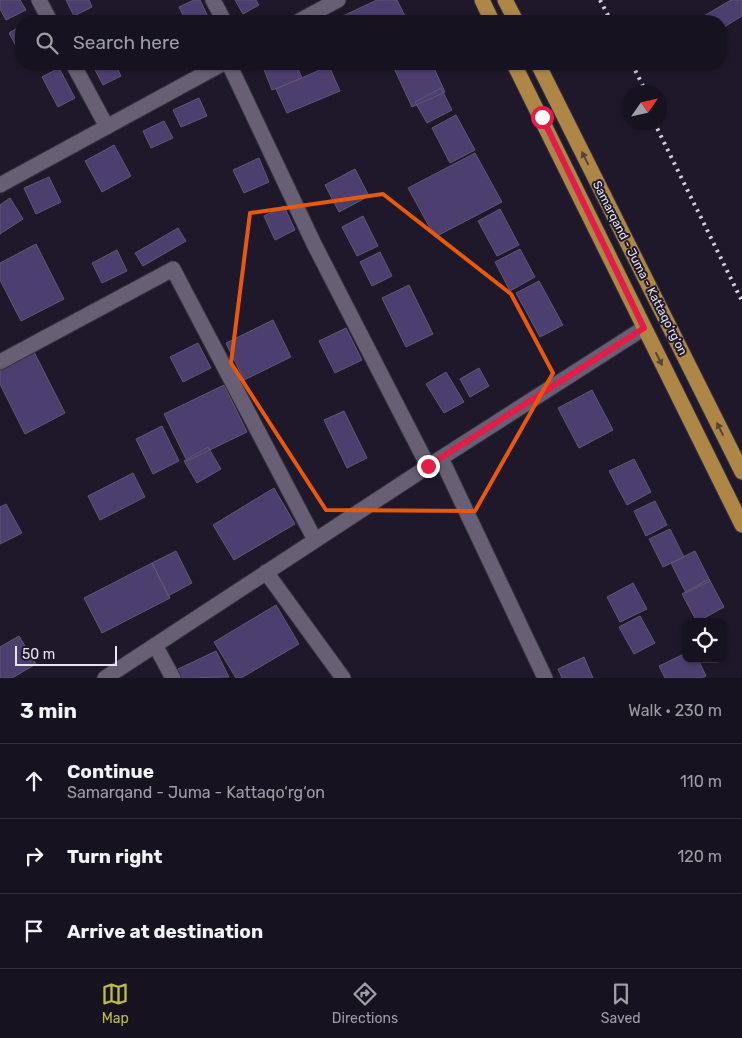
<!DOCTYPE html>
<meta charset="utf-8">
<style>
:root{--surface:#171220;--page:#201b29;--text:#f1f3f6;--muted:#9e9ea5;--line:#36323e;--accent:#bebf42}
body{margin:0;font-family:Rubik,sans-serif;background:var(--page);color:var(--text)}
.controls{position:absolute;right:15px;bottom:15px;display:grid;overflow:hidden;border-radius:10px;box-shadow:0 1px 4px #0004}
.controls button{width:45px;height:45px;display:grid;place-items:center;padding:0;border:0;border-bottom:1px solid var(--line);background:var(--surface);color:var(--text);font:25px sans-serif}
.compass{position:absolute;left:622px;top:85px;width:45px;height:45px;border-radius:50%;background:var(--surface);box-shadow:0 1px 4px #0004;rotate:56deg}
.scale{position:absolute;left:15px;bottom:12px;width:102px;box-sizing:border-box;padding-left:5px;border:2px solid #e7e3ef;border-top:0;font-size:14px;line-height:18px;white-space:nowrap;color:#e7e3ef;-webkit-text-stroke:4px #1f182a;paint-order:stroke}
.stop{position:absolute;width:15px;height:15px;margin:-11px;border:4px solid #e11d48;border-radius:50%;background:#fff}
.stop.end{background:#e11d48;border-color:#fff;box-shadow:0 1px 5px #0008}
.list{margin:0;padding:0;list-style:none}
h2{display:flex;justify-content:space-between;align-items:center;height:65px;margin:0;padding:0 20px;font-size:21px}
h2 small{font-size:16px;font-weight:400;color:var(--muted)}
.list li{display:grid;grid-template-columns:32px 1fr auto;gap:15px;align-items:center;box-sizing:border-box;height:75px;padding:0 20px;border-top:1px solid var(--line)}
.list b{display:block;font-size:19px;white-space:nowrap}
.list p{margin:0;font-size:16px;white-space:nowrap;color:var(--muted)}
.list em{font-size:16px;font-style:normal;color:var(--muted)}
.icon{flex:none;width:28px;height:28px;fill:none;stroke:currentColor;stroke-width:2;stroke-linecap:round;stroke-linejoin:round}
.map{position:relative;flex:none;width:742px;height:678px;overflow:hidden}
.search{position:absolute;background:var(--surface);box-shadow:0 1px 4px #0004;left:15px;right:15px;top:15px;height:55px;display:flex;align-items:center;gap:12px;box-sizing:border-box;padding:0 18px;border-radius:20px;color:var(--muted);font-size:19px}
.sheet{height:290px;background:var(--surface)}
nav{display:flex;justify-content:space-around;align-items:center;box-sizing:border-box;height:70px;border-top:1px solid var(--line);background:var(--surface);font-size:14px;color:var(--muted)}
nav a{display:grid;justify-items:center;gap:2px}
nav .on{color:var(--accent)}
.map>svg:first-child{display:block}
.building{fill:#4d3e70;stroke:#5f5970}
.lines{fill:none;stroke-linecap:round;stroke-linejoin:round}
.minor-casing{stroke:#35313e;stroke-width:17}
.major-casing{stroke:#35313e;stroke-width:17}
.minor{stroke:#685f75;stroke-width:15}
.major{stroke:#ae8747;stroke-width:15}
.rail{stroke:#d2cedb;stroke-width:4;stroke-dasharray:2.5 5;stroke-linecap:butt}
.oneway{fill:#584436}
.route{stroke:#e11d48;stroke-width:6}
.marked{fill:none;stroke:#e8590c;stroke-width:4;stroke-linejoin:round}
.labels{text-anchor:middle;stroke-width:4;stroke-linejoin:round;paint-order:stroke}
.street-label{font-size:12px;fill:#e7e3ef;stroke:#1f182a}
</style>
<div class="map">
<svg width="742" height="678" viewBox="0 0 742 678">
<rect width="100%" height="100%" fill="#1f182a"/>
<path class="building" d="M 0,0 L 20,0 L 26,10 L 6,20 L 0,9 Z
M 66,0 L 89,0 L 92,7 L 74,16 Z
M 194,0 L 200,0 L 210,21 L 186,21 L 179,7 Z
M 235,0 L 256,0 L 259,5 L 243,14 Z
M 377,0 L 397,0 L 407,20 L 332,21 Z
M 731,0 L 742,0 L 742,16 L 721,29 L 721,21 L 704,21 L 702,17 Z
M 21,26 L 21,55 L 9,33 Z
M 92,64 L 115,64 L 121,76 L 103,85 Z
M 271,64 L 296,64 L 302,78 L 272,90 L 263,67 Z
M 392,64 L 432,64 L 445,92 L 412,107 Z
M 329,66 L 340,91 L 287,113 L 276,89 Z
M 59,68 L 75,98 L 58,107 L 42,77 Z
M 441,88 L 452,110 L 427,123 L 415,102 Z
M 199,98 L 207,116 L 181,127 L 173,110 Z
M 456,115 L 475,150 L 450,163 L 432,128 Z
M 164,121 L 173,138 L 151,148 L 143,131 Z
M 114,145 L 131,176 L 102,192 L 85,161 Z
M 475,153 L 502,202 L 435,237 L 408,188 Z
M 259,158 L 269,182 L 244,193 L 233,170 Z
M 355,169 L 369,196 L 339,212 L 325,185 Z
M 49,177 L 61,202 L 36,214 L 24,188 Z
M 10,198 L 23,219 L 0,234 L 0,205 Z
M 284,206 L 295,230 L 275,240 L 264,216 Z
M 500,209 L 519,245 L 497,256 L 478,221 Z
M 363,216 L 378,246 L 357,256 L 342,227 Z
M 178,228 L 186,241 L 143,266 L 135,253 Z
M 36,244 L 64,299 L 21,321 L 0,280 L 0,263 Z
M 520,249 L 535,277 L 510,291 L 495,262 Z
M 117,250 L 127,271 L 102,283 L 92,263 Z
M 380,252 L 392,276 L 372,286 L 360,262 Z
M 539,281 L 563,325 L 540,337 L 516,293 Z
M 409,285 L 433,334 L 406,347 L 382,298 Z
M 273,320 L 291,357 L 244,380 L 226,343 Z
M 346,328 L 362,360 L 335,373 L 319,341 Z
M 29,342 L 65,413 L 25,434 L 0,384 L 0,357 Z
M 198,343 L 211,368 L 183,382 L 170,357 Z
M 479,368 L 489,386 L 470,397 L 460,379 Z
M 446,372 L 464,402 L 444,413 L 426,384 Z
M 224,385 L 247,432 L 187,461 L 164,414 Z
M 592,390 L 613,430 L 579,448 L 558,408 Z
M 344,411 L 367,458 L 347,468 L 324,420 Z
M 162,426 L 179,461 L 153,474 L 136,439 Z
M 208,447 L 221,469 L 197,483 L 184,461 Z
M 634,459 L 651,492 L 627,505 L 609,471 Z
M 133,473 L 145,497 L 100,520 L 88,496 Z
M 274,488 L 295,524 L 234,560 L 213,525 Z
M 655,501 L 667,525 L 646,536 L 634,511 Z
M 6,504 L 22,533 L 0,544 L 0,507 Z
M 670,529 L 684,557 L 663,567 L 649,539 Z
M 176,551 L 192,583 L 168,596 L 152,563 Z
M 695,551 L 710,581 L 686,593 L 671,563 Z
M 152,563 L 170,598 L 102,633 L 84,598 Z
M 709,579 L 724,607 L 697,622 L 682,594 Z
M 633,583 L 647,609 L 620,622 L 607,597 Z
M 276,605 L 299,644 L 241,678 L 236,678 L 214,642 Z
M 640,616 L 655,643 L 634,654 L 619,627 Z
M 19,636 L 36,664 L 12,678 L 0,678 L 0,647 Z
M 216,651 L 229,677 L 180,678 L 176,670 Z
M 686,653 L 686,659 L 698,659 L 706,676 L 701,678 L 665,678 L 659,666 Z
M 584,657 L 593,678 L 562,678 L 558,669 Z"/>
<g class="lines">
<defs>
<path id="minor" d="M 39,0 L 50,21
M 213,0 L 224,21
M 299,21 L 338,0
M 73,64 L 107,127
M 229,64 L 314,244 L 428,466
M 0,185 L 222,64
M 0,362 L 173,269 L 315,540
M 441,458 L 545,678
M 266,572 L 343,678
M 155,645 L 173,678
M 105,678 L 441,458 L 644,328"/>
<path id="major" d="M 482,0 L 492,21
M 505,0 L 516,21
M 514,64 L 742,525
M 538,64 L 742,472"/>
</defs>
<use href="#minor" class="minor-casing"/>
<use href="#major" class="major-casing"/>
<use href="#minor" class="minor"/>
<use href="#major" class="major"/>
<path class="rail" d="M 600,0 L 611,21
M 632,64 L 646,92
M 654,122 L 742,301"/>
</g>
<defs><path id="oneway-solid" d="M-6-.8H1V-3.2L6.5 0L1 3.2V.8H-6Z" transform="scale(1.25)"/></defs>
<g class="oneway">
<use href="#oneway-solid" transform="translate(585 158) rotate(-117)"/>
<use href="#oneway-solid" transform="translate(659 359) rotate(64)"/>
<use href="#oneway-solid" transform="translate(720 429) rotate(-116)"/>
</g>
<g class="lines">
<path class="route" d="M 428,466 L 644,328 L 542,117"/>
</g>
<path class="marked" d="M 383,194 L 511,294 L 553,373 L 475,511 L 326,510 L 231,363 L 250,213 Z"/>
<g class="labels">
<g class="street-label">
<text transform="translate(640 268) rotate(63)" y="4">Samarqand - Juma - Kattaqo‘rg‘on</text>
</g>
</g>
</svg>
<div class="controls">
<button><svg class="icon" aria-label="locate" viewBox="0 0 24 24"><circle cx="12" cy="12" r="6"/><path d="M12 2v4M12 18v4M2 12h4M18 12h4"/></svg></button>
</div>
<svg class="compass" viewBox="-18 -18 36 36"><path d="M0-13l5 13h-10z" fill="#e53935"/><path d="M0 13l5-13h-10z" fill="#9e9ea5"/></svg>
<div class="scale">50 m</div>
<div class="stop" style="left:542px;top:117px"></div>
<div class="stop end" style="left:428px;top:466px"></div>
<div class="search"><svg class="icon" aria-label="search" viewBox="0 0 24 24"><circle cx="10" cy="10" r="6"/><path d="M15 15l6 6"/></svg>Search here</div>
</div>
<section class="sheet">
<h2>3 min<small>Walk · 230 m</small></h2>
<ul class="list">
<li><svg class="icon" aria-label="ahead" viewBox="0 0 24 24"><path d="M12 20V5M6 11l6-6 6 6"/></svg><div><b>Continue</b><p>Samarqand - Juma - Kattaqo‘rg‘on</p></div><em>110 m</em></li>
<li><svg class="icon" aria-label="right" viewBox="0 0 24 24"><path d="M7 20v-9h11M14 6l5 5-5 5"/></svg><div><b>Turn right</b></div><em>120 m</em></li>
<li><svg class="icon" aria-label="arrive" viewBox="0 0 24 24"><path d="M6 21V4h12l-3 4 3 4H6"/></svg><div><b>Arrive at destination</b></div></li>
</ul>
</section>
<nav>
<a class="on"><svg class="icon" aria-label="map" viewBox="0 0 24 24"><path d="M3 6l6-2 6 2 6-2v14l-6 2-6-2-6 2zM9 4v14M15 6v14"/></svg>Map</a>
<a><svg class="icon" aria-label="directions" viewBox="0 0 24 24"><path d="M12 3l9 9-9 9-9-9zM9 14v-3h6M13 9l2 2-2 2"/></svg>Directions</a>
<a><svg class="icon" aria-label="saved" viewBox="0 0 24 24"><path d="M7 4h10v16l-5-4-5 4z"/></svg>Saved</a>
</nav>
